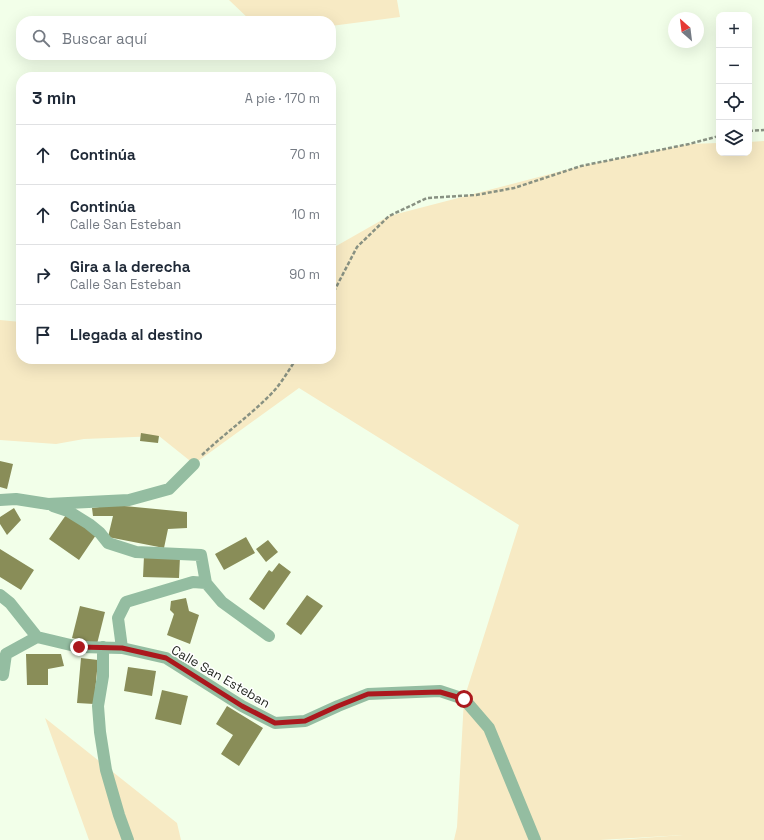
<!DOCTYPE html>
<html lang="es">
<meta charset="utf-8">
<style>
:root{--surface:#fff;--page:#f6f6f7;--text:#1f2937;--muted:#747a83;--line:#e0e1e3}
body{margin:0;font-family:"Space Grotesk",sans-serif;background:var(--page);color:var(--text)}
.controls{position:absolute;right:12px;top:12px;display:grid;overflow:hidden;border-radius:8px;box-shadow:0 4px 16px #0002}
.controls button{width:36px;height:36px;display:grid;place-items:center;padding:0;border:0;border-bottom:1px solid var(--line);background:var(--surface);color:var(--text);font:20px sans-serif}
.compass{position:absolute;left:668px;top:12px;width:36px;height:36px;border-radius:50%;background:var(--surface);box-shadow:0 4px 16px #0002;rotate:332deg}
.stop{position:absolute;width:12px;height:12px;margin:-9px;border:3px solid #ab181d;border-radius:50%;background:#fff}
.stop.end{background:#ab181d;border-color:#fff;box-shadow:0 1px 4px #0008}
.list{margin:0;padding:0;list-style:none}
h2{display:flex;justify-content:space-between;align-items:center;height:52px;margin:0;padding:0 16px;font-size:17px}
h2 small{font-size:13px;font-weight:400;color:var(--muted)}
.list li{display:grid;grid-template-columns:26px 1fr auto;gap:12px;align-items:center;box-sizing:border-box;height:60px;padding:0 16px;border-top:1px solid var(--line)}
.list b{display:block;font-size:15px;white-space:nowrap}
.list p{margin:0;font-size:13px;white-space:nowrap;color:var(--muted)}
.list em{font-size:13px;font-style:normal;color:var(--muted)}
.icon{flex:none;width:22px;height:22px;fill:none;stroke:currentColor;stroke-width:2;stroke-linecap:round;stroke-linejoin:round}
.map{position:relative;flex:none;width:764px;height:840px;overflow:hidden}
.search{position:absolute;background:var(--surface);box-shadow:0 4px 16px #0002;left:16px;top:16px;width:320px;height:44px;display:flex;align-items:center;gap:10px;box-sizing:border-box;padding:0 14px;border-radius:16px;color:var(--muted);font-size:15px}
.panel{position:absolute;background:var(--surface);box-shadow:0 4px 16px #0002;left:16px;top:72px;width:320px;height:292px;border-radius:16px}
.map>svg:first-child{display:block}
.green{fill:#f7eac4}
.building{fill:#898d58}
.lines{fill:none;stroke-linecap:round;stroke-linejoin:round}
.path{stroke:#889182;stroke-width:2.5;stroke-dasharray:4 2;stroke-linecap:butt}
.minor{stroke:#94bda1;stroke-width:12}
.route{stroke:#ab181d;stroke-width:5}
.labels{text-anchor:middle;stroke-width:3;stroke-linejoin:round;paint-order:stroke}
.street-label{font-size:13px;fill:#262b23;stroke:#fff}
</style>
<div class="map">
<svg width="764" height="840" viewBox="0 0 764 840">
<rect width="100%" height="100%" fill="#f2ffe9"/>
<path class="green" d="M 229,0 L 397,0 L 400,17 L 331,26 L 331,21 L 251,21 Z
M 764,141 L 764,840 L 616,840 L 683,835 L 600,840 L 454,840 L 457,827 L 464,699 L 519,525 L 299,388 L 194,464 L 159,436 L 84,439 L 56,444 L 0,440 L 0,320 L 21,322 L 21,359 L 331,359 L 331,249 L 389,216 L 581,166 L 689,144 L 719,143 L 719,153 L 749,153 L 749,142 Z
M 45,718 L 177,823 L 181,840 L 89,840 Z"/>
<path class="building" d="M 141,433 L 159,436 L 158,443 L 140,441 Z
M 0,461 L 13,464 L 7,489 L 0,487 Z
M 114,505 L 187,512 L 187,528 L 168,529 L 164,548 L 108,537 L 113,516 L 93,516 L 92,508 Z
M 14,508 L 21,520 L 7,535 L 0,524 L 0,517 Z
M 66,515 L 96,535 L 79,560 L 49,539 Z
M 246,537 L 255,553 L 224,570 L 215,554 Z
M 268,540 L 278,552 L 266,562 L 256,549 Z
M 0,549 L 34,570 L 21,590 L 0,577 Z
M 144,556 L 180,557 L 179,578 L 143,577 Z
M 279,563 L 291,572 L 264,610 L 249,599 L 269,570 L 272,572 Z
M 307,595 L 323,606 L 301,635 L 286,624 Z
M 186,598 L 189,611 L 199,615 L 190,644 L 167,635 L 174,614 L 170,610 L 171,601 Z
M 80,606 L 105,612 L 97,644 L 72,638 Z
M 26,654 L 61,654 L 64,666 L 48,669 L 48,685 L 27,685 Z
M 81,658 L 98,660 L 94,704 L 77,703 Z
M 128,667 L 156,671 L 152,696 L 124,691 Z
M 162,690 L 188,696 L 181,725 L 155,719 Z
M 227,706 L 263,728 L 239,766 L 221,754 L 233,735 L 216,724 Z"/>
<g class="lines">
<path class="path" d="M 749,131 L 764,130
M 331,297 L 357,247 L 389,216 L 427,198 L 476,195 L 514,188 L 581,166 L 689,144 L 719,136
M 202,455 C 225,433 251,415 273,392 C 282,382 289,370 296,359"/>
<path class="minor" d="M 0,500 L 16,499 L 48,504 L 129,500 L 169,489 L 194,464
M 53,506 L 68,511 L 89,524 L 100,533 L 108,543 L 136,552 L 201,555 L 206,583
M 0,595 L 10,603 L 37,637 L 79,647 L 122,648 L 166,658 L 242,706 L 275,723 L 305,721 L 338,706 L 368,694 L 440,691 L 464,699 L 489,728 L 535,840
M 103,647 L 103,676 L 98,706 L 100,732 L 106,770 L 119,815 L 128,840
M 122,648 L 118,618 L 126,602 L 193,582 L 206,583 L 222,602 L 269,636
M 3,675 L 6,654 L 37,637"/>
</g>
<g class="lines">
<path class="route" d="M 79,647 L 122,648 L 166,658 L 242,706 L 275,723 L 305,721 L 338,706 L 368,694 L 440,692 L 464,699"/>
</g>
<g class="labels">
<g class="street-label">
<text transform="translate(221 676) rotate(30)" y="5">Calle San Esteban</text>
</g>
</g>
</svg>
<div class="controls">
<button>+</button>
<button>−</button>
<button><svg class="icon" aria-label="locate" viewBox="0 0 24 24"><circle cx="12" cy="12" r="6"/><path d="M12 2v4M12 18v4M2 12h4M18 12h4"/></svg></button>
<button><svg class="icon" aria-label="layers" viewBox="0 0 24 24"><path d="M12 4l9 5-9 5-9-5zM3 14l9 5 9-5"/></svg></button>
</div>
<svg class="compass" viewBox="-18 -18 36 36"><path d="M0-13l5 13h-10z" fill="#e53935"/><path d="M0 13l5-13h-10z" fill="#747a83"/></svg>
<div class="stop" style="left:464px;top:699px"></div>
<div class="stop end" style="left:79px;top:647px"></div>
<div class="search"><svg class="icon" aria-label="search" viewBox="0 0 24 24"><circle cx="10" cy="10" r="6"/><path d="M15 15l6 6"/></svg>Buscar aquí</div>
<section class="panel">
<h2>3 min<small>A pie · 170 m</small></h2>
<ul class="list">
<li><svg class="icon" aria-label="ahead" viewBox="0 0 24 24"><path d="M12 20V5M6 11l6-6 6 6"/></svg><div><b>Continúa</b></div><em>70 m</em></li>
<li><svg class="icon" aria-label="ahead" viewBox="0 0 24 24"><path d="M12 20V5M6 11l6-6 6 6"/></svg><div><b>Continúa</b><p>Calle San Esteban</p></div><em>10 m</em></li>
<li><svg class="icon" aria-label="right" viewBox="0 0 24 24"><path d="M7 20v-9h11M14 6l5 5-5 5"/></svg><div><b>Gira a la derecha</b><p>Calle San Esteban</p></div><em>90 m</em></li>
<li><svg class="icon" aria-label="arrive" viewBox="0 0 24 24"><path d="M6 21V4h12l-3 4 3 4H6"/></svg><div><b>Llegada al destino</b></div></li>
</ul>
</section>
</div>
